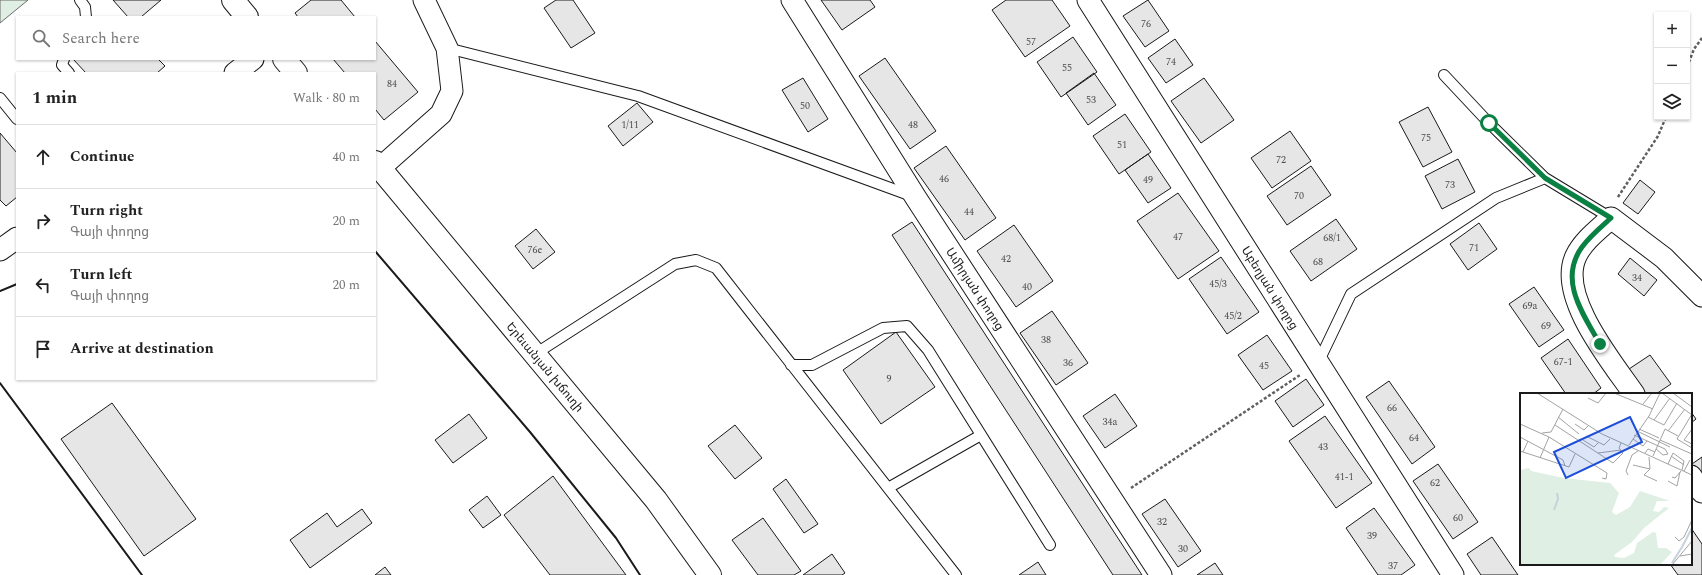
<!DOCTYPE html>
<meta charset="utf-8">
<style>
:root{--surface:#fff;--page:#f2f2f2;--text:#222;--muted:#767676;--line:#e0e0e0}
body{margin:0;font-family:Spectral,"Noto Sans Armenian",serif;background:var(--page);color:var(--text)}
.controls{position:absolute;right:12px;top:12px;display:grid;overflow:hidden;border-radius:0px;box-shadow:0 1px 3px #0004}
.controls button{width:36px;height:36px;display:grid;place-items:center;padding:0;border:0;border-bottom:1px solid var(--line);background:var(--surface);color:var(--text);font:20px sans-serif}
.stop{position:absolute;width:12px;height:12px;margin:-9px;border:3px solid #0b8043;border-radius:50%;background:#fff}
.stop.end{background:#0b8043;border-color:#fff;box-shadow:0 1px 4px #0008}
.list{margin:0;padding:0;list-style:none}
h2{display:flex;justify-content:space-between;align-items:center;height:52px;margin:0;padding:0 16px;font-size:17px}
h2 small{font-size:13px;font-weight:400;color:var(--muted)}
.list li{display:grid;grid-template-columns:26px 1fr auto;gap:12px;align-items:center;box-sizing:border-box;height:64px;padding:0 16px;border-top:1px solid var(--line)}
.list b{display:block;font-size:15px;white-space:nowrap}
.list p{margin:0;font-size:13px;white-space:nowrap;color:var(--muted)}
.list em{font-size:13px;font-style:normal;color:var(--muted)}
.icon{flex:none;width:22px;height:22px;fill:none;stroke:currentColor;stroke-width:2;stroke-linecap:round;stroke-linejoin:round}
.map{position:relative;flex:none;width:1702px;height:575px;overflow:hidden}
.search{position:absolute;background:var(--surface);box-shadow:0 1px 3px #0004;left:16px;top:16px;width:360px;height:44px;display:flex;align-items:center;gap:10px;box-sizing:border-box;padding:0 14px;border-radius:0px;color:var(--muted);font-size:15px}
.panel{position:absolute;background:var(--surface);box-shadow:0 1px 3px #0004;left:16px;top:72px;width:360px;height:308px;border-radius:0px}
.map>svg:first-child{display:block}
.green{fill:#e0efe3;stroke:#6a6a6a}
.building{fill:#e6e6e6;stroke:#1a1a1a}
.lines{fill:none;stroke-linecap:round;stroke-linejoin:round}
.service-casing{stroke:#1a1a1a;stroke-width:12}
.minor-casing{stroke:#1a1a1a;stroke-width:23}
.trunk-casing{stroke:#1a1a1a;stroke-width:24}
.path{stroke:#5f5f5f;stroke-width:2.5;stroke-dasharray:3 2;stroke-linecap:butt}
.service{stroke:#fff;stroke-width:10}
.minor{stroke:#fff;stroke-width:21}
.trunk{stroke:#fff;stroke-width:22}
.wall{stroke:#1a1a1a;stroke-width:2}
.route{stroke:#0b8043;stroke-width:5}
.labels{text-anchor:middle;stroke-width:3;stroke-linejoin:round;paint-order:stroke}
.number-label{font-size:10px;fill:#4d4d4d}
.street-label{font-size:12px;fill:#1a1a1a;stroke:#fff}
.inset-river{fill:none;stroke:#c6d2dc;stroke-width:2}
.inset-road{fill:none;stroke:#a3a3a3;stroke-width:1}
.view{fill:#1d4ed8;fill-opacity:0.15;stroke:#1d4ed8;stroke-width:2}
.inset-edge{fill:none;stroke:#1a1a1a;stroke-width:2}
</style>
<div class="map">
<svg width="1702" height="575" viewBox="0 0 1702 575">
<rect width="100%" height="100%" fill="#fff"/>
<path class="green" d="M 0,0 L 28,0 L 0,23 Z"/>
<path class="building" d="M 113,0 L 161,0 L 141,17 L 128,17 Z
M 311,0 L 341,0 L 355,17 L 298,17 L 295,13 Z
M 556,0 L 573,0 L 595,33 L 571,48 L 544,8 Z
M 821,0 L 870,0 L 875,7 L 842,30 Z
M 1006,0 L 1052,0 L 1070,26 L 1025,57 L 992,10 Z
M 1148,0 L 1169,31 L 1145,47 L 1123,16 Z
M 1073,37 L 1097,72 L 1061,97 L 1037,62 Z
M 1175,39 L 1193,65 L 1166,83 L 1148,58 Z
M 375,41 L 418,92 L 384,120 L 375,109 L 375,73 L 345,73 L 333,59 L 375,59 Z
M 885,58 L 936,131 L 910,149 L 859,76 Z
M 73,59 L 158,59 L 165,66 L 157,73 L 86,73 Z
M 1094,73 L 1116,105 L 1088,125 L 1066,93 Z
M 803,78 L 828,119 L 808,132 L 782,90 Z
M 1204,78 L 1234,120 L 1201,143 L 1171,101 Z
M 637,103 L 653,122 L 623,146 L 608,126 Z
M 1428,107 L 1452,152 L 1423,167 L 1399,122 Z
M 1125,114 L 1151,152 L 1119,174 L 1093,136 Z
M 1290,131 L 1311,161 L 1272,188 L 1251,158 Z
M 0,133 L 17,153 L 17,197 L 6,206 L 0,200 Z
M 946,146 L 996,218 L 965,240 L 914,168 Z
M 1148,154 L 1171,188 L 1148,203 L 1125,170 Z
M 1458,159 L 1475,192 L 1442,209 L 1425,176 Z
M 1311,166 L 1331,195 L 1287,225 L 1267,196 Z
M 1640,180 L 1655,192 L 1638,214 L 1623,203 Z
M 1178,193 L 1219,251 L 1178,279 L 1137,221 Z
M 1336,219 L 1357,249 L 1311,281 L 1290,251 Z
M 912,222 L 1142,575 L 1113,575 L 892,235 Z
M 1479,223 L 1497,249 L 1468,270 L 1450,244 Z
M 1014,225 L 1053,281 L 1016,307 L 977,251 Z
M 536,229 L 555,252 L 533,269 L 515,246 Z
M 1221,257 L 1259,312 L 1227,334 L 1189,279 Z
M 1630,258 L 1657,280 L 1644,296 L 1618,274 Z
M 1534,287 L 1564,330 L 1539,347 L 1509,304 Z
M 1052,311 L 1088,363 L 1056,385 L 1020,333 Z
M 896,332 L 935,387 L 881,424 L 843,370 Z
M 1267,335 L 1292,371 L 1263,390 L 1238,355 Z
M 1568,339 L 1601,388 L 1593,394 L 1566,394 L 1541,358 Z
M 1650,355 L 1671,384 L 1656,394 L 1642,394 L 1626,371 Z
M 1306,379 L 1324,405 L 1293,427 L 1275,401 Z
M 1389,381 L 1435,447 L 1412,464 L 1366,397 Z
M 1115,394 L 1137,426 L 1105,448 L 1083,416 Z
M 112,403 L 196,519 L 144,556 L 61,439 Z
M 1691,412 L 1696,419 L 1691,423 Z
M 469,414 L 487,438 L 453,463 L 435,440 Z
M 1325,416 L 1372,483 L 1336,508 L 1289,441 Z
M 735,425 L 762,458 L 735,479 L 708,446 Z
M 1702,457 L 1702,479 L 1692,464 Z
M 1438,464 L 1478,522 L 1453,539 L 1413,481 Z
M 553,476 L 626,575 L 550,575 L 504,515 Z
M 786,479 L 818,524 L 804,533 L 773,489 Z
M 487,496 L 501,515 L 483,528 L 469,510 Z
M 1165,499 L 1201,551 L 1178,567 L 1142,514 Z
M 1374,508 L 1415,565 L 1401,575 L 1378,575 L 1346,528 Z
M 362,509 L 372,523 L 310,568 L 290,540 L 327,513 L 337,527 Z
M 763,518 L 801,571 L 794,575 L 758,575 L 732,540 Z
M 1691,528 L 1702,544 L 1702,575 L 1678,575 L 1670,564 L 1691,564 Z
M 1492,537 L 1518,575 L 1481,575 L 1467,554 Z
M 832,554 L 845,573 L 842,575 L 803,575 Z
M 1038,562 L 1046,575 L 1019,575 Z
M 1215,563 L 1223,575 L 1197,575 Z
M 385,567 L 391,575 L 375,575 Z"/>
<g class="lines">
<defs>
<path id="service" d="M 80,0 L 85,7 L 86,17
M 447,48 L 638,96 L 912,196
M 64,59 L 62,65 L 69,73
M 1444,75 L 1489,123 L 1545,178
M 0,98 L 17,119
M 535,354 L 675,264 L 696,260 L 716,268 L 956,575
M 1318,363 L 1351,294 L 1496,198 L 1545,178 L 1611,218
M 791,365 L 812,365 L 883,328 L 907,326 L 928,350 L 1050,545
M 888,488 L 981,435"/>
<path id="minor" d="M 792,0 L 916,198 L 1161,575
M 1088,0 L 1453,575
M 235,73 L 253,59
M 380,168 L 441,114 L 452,91 L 447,48 L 424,0
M 0,250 L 17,238
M 1634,394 C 1612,362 1557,296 1576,256 C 1583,241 1598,230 1611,218 L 1664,258 L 1702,296
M 1691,476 L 1702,492"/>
<path id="trunk" d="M 233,0 L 247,17
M 284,59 L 296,73
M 375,162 L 656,500 L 710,575"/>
</defs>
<use href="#service" class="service-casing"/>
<use href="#minor" class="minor-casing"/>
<use href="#trunk" class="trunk-casing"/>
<path class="path" d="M 1687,67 L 1694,49 L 1702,38
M 1618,197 L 1658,136 L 1666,117
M 1131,488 L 1300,375"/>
<use href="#service" class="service"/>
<use href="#minor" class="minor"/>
<use href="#trunk" class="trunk"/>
<path class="wall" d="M 375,251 L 530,432 L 616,538 L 640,575
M 0,291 L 17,284
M 0,383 L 142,575"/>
</g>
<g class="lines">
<path class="route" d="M 1489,123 L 1545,178 L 1611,218 C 1601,227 1590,236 1582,247 C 1558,280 1583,314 1600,344"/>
</g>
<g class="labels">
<g class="number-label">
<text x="1146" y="27">76</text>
<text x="1031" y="45">57</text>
<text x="1171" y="65">74</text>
<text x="1067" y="71">55</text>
<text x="392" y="87">84</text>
<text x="1091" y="103">53</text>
<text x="805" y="109">50</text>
<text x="630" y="128">1/11</text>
<text x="913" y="128">48</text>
<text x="1426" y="141">75</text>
<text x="1122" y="148">51</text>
<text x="1281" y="163">72</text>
<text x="944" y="182">46</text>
<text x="1148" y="183">49</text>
<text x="1450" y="188">73</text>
<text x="1299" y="199">70</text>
<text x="969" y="215">44</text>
<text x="1178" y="240">47</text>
<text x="1332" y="241">68/1</text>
<text x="1474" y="251">71</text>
<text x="535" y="253">76e</text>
<text x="1006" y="262">42</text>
<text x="1318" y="265">68</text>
<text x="1637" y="281">34</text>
<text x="1218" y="287">45/3</text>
<text x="1027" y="290">40</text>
<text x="1530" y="309">69a</text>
<text x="1233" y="319">45/2</text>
<text x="1546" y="329">69</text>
<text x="1046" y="343">38</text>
<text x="1563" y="365">67-1</text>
<text x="1068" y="366">36</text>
<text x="1264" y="369">45</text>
<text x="889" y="382">9</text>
<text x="1392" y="411">66</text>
<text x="1110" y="425">34a</text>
<text x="1414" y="441">64</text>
<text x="1323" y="450">43</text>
<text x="1344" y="480">41-1</text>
<text x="1435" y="486">62</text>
<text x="1458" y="521">60</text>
<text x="1162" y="525">32</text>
<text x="1372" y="539">39</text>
<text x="1183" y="552">30</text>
<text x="1393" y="569">37</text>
</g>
<g class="street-label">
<text transform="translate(1270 288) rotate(58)" y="4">Աբեղյան փողոց</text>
<text transform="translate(975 289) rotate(57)" y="4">Ամիրյան փողոց</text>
<text transform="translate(545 367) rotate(50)" y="4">Երեւանյան խճուղի</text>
</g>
</g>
<g transform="translate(1520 393)">
<rect width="172" height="172" fill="#fff"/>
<path d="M 9,75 L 11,78 L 44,85 L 90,90 L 99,100 L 92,119 L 96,122 L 110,114 L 120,98 L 150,108 L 137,108 L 133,118 L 139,119 L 144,114 L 149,115 L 124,135 L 112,149 L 94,162 L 95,164 L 104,165 L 114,160 L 117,150 L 133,139 L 136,140 L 138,155 L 146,155 L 152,159 L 140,172 L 0,172 L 0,77 Z" fill="#e0efe3"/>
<path class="inset-river" d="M 34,117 L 38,106 L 37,100M 162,154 L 172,135M 152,170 L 162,154"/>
<path class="inset-road" d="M 17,0 L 82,41 L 172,82M 94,0 L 133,16M 142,0 L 172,22M 153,0 L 172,14M 68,5 L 78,10 L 86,0M 123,11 L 132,0M 172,21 L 157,46 L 172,55M 38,24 L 59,41M 128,24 L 144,32 L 157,10M 134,27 L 150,5M 0,31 L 29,44 L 87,80 L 86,86 L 82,85M 55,31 L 64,37 L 68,33M 35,32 L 93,70 L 103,60 L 99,55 L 101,50M 119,36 L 139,45M 172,36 L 164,47 L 172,51M 117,38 L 150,54M 148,38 L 165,16M 22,40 L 31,39 L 43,16M 114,42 L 145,56 L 148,61M 66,43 L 84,52 L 90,46M 0,44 L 43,67 L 45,73M 113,46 L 123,53 L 127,48M 63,47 L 74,54 L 78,50M 140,47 L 172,61M 109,52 L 129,23 L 140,0M 136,56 L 143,62 L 148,61M 0,58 L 49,74 L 55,61M 3,59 L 8,48M 78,60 L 101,57M 125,60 L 128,56 L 135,59M 133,63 L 145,36 L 158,43M 151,63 L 164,72M 20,65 L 29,44M 148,71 L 153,60 L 164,68 L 162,77M 113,72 L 130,76 L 129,64M 130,76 L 124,82 L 137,88M 164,78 L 170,67M 108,82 L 106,78 L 112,62 L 118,58M 152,84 L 155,85 L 161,78M 148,88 L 157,93 L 160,79M 155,144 L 159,148 L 164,144 L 172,127M 160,163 L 172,161M 152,172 L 172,148"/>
<path class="view" d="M 110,24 L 122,49 L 46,85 L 34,59 Z"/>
<rect width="172" height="172" class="inset-edge"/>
</g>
</svg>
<div class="controls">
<button>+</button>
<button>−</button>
<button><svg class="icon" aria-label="layers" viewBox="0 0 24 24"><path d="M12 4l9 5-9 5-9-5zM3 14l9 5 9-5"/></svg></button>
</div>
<div class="stop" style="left:1489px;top:123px"></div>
<div class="stop end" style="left:1600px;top:344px"></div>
<div class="search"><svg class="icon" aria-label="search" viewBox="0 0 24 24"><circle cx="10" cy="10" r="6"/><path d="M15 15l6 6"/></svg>Search here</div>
<section class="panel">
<h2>1 min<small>Walk · 80 m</small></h2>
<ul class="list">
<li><svg class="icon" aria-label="ahead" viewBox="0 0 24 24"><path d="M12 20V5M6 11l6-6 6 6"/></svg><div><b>Continue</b></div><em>40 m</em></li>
<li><svg class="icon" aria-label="right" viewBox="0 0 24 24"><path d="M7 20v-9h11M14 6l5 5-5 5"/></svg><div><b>Turn right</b><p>Գայի փողոց</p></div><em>20 m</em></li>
<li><svg class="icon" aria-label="left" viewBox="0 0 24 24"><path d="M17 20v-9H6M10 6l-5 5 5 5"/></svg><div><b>Turn left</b><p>Գայի փողոց</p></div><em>20 m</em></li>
<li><svg class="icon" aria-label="arrive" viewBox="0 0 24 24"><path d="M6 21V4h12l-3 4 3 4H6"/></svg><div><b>Arrive at destination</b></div></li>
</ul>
</section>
</div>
